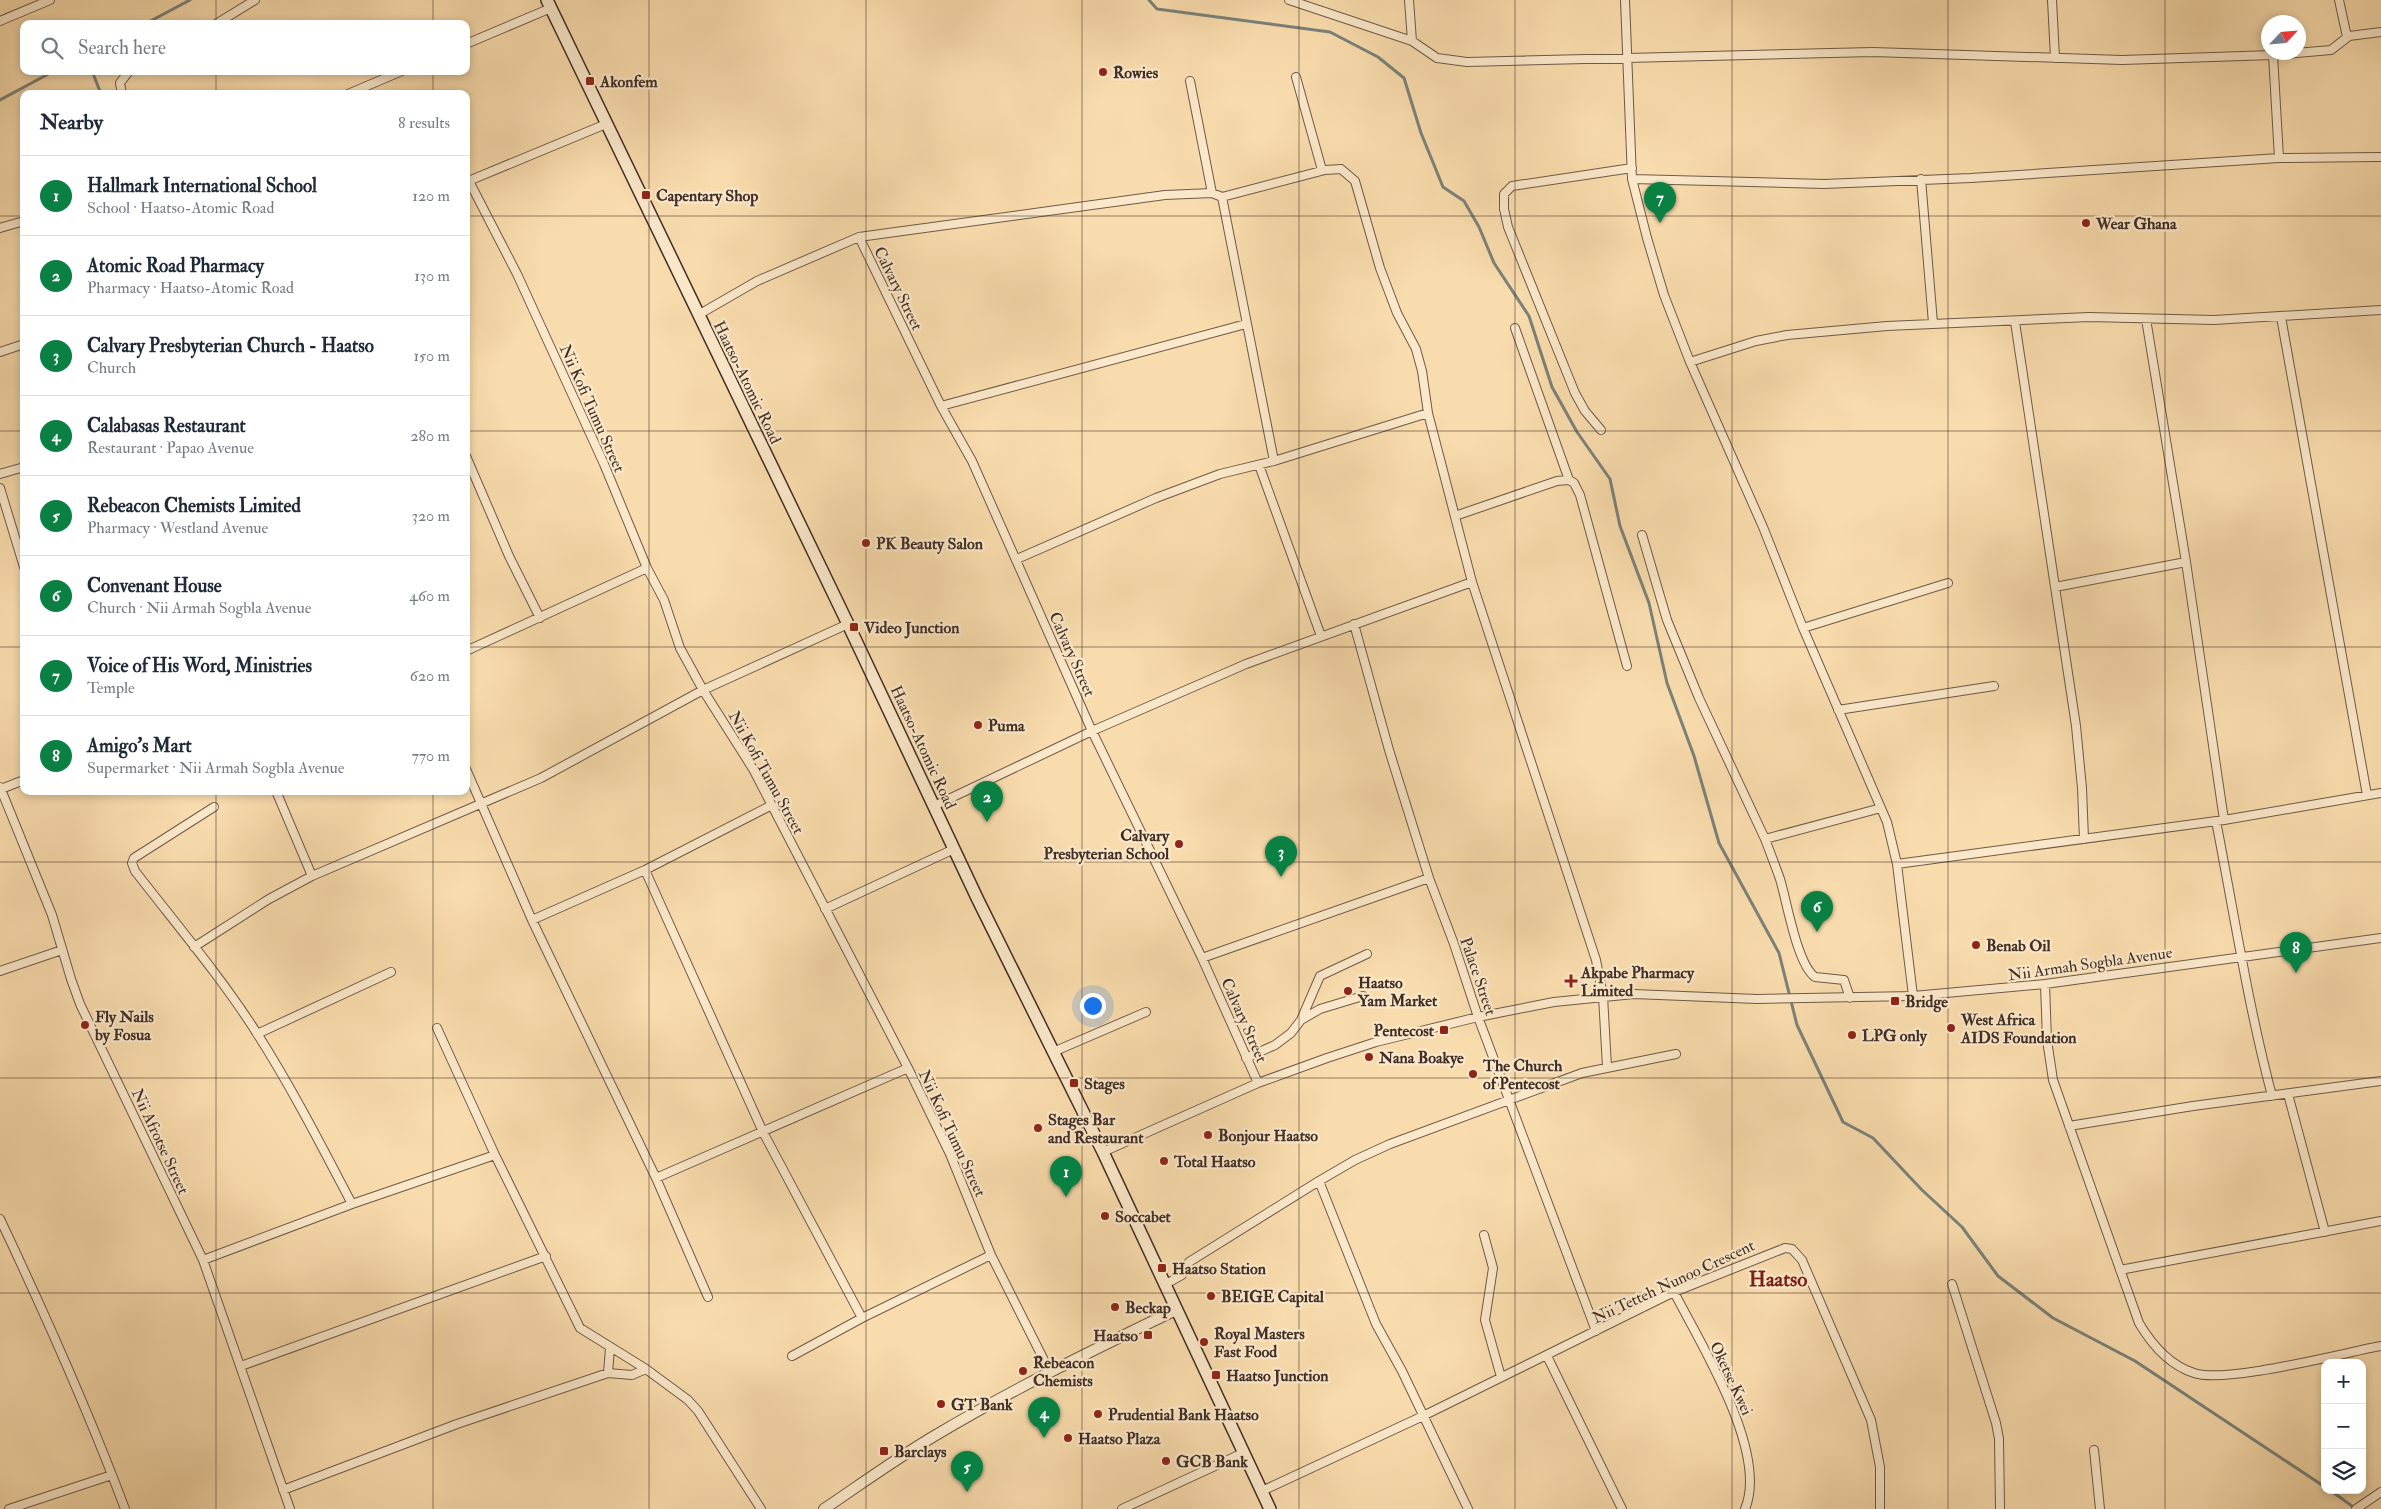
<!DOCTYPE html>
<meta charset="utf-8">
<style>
:root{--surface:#fff;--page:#f2f2f3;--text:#1f2937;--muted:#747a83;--line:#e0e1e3;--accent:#0b8043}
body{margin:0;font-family:"IM FELL Double Pica",serif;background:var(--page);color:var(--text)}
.controls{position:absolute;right:15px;bottom:15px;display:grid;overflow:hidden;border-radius:10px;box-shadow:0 2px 8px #0003}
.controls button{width:45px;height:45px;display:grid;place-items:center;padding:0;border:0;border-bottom:1px solid var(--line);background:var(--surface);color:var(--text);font:25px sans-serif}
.compass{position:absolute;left:2261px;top:15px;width:45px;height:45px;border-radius:50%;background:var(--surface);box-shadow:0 2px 8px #0003;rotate:64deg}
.you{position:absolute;left:1092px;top:1005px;width:18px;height:18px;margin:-12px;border:4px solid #fff;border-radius:50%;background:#1a73e8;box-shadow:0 0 0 8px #1a73e833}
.badge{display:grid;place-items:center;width:32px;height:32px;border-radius:50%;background:var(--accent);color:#fff;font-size:16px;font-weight:700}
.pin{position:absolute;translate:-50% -41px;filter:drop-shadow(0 1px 2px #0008)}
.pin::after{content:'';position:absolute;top:26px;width:18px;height:15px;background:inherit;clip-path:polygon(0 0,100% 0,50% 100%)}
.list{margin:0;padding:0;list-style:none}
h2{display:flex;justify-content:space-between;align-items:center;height:65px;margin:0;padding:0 20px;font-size:21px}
h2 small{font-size:16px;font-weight:400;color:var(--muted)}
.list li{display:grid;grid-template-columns:32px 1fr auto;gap:15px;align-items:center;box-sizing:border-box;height:80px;padding:0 20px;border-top:1px solid var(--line)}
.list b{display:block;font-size:19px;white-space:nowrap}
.list p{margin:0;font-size:16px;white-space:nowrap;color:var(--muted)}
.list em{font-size:16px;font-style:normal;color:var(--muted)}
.icon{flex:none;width:28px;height:28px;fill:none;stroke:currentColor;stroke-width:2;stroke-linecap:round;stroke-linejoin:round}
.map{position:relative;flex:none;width:2381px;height:1509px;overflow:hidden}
.search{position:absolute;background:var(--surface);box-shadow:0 2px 8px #0003;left:20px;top:20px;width:450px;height:55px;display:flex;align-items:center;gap:12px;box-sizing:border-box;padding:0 18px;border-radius:10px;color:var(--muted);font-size:19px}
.panel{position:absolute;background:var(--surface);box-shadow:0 2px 8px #0003;left:20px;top:90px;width:450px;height:705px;border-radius:10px}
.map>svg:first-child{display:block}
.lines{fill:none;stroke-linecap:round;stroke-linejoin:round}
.stream{stroke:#7a827b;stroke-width:3}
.minor-casing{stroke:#6e5a48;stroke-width:10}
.tertiary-casing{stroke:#6e5a48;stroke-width:12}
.secondary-casing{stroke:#402e26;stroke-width:14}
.minor{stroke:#fbe8ca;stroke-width:8}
.tertiary{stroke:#fbe8ca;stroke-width:10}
.secondary{stroke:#fbe8ca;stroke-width:11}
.grid{fill:none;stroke:#402e26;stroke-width:1;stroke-opacity:0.55}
.poi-dot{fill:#8f2418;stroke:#fbe8ca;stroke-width:2}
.labels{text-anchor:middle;stroke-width:4.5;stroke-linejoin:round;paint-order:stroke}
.poi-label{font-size:16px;font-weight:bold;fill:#402e26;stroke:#fbe8ca;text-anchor:start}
.street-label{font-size:16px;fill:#402e26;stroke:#fbe8ca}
.district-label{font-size:21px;font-weight:bold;fill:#7a1f14;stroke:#fbe8ca}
</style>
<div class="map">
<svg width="2381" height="1509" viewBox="0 0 2381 1509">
<rect width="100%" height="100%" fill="#f9dcad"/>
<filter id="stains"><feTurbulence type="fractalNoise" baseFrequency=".004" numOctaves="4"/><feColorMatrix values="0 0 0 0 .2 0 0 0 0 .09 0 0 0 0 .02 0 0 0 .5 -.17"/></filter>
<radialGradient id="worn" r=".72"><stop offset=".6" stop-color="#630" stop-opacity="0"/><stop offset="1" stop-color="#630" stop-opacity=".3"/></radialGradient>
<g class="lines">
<path class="stream" d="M 1149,0 L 1157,9 L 1330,32 L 1378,57 L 1404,78 L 1421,133 L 1443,187 L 1464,201 L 1479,227 L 1494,263 L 1529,316 L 1552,387 L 1577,432 L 1610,479 L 1620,526 L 1649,603 L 1667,683 L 1694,756 L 1719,843 L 1779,953 L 1797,1025 L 1843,1122 L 1873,1138 L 1922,1190 L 1962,1227 L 1998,1276 L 2053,1318 L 2135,1361 L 2325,1487
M 145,24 L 190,0
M 92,71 L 101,94
M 0,100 L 54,71
M 2330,1490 L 2356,1509"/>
<defs>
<path id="minor" d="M 1289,0 L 1412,41 L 1437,58 L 1467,62 L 1873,52 L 2122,60 L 2273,55 L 2331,50 L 2349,36 L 2381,32
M 1409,0 L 1412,41
M 1625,0 L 1632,179 L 1647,238 L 1664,295 L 1690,362 L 1763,527 L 1803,628 L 1887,822 L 1897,864 L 1913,996
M 2052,0 L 2055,58
M 2339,0 L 2347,37
M 0,21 L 50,0
M 216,24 L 255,0
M 466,44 L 551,8
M 2273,55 L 2279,158
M 1296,77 L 1322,170
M 1190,81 L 1212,193
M 122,94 L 120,83 L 129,71
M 348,94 L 402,71
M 1632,179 L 1824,184 L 1971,178 L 2279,158 L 2381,157
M 1921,179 L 1933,323
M 469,181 L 517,274 L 604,464 L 647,568 L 664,600 L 680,648 L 703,690 L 753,769 L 908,1068 L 950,1154 L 991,1255 L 1050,1372
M 466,182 L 606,124
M 1222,197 L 1274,461
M 0,228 L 24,221
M 859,237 L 941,406 L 972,461 L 1092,731 L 1202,958 L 1258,1083
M 698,315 L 757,281 L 859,237 L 1165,195 L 1212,193 L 1222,197 L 1325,170 L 1341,169 L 1355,181 L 1380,268 L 1397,313 L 1416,349 L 1422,371 L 1428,413 L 1472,582 L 1596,960 L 1603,996 L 1607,1067
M 2281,317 L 2367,795
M 2146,319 L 2186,562 L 2224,820
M 2015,322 L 2076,726 L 2082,788 L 2084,839
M 1515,328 L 1569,480 L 1574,483 L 1580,495 L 1627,666
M 0,352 L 24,344
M 1690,362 L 1756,341 L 1787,335 L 1887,326 L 2089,317 L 2214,320 L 2381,310
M 941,406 L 1246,324
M 1601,430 L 1585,411 L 1575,393 L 1508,227 L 1504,209 L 1504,194 L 1512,186 L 1632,168
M 466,456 L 509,556 L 540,618
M 1259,465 L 1321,636
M 0,474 L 24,467
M 0,488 L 24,567
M 1455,516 L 1557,481 L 1569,480
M 1642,535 L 1667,620 L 1699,698 L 1765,839 L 1881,808
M 1017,559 L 1156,498 L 1220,474 L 1274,461 L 1428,413
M 2055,587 L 2186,562
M 1354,624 L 1389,750 L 1429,878 L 1454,944 L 1478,1017 L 1596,1331
M 1803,628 L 1948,583
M 466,651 L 647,568
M 1838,710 L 1994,686
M 466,769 L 532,920 L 656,1178 L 708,1297
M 0,787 L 52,915 L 71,979 L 80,1004 L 203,1260 L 290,1509
M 1,789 L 24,780
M 276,791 L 312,876
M 934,806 L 1092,731 L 1246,664 L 1472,582
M 214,807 L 134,858 L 132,863 L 135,871 C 176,924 222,978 258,1035 C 293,1090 322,1147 352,1204
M 2216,821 C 2234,913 2248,1005 2272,1096
M 1765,839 C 1770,852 1775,865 1780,879 C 1787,902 1797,964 1815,977 L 1844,980 L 1850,998
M 1897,864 L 2224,820 L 2381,793
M 645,870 L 763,1132 L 862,1318
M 825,909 L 954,849
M 532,920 L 645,870 L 772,805
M 194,947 L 269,899 L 312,876 L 541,778 L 703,690 L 848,624
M 1202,958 L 1429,878
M 0,971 L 62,950
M 2045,984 L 2047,1040 L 2053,1080 L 2139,1323 C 2152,1345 2169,1365 2194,1373 C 2225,1384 2343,1353 2381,1346
M 1301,1020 L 1320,976 L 1367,954
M 437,1028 L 495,1155 L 580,1328 L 646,1369 L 688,1400 L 698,1411 L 761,1509
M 257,1034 L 391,972
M 1053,1052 L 1146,1012
M 1246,1058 L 1275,1045 L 1291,1033 L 1301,1020 L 1320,1009 L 1363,996
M 2288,1094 L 2325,1232
M 2069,1126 L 2193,1106 L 2381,1081
M 1103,1152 L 1258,1083 L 1327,1058 L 1376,1042 L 1478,1017 L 1554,1002 L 1634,994 L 1757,999 L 1913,996 L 2045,984 L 2381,938
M 656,1178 L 908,1068
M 1319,1181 L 1376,1324 L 1402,1371 L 1468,1509
M 0,1219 C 45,1314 88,1410 125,1509
M 1484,1235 L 1493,1268 L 1485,1320 L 1501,1377
M 203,1260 L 352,1204 L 495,1155
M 2120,1270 L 2381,1221
M 1952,1284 L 1996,1423 L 1999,1439 L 2000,1509
M 1164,1285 L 1182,1275 L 1189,1262 L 1319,1181 L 1355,1160 L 1390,1144 L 1582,1073 L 1676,1054
M 1674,1292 C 1700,1343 1769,1452 1745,1509
M 792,1356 L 862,1318 L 991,1255
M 1547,1356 L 1622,1509
M 241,1366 L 546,1256
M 608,1373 L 610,1348
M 2094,1450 L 2100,1509
M 283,1490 L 457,1424 L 608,1373 L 632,1375 L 646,1369
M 1262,1491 L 1423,1416 L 1674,1292 L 1785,1248 L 1792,1249 L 1802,1260 L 1871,1420 L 1880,1467 L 1880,1509
M 9,1509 L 112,1475
M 1122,1509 L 1243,1453
M 2356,1509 L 2381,1492"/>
<path id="tertiary" d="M 824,1509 C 861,1484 897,1458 936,1435 C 1013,1389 1095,1349 1176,1310"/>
<path id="secondary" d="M 547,0 L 848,624 L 978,900 L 1103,1152 L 1270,1509"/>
</defs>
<use href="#minor" class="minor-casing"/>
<use href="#tertiary" class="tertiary-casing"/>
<use href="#secondary" class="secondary-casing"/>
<use href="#minor" class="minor"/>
<use href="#tertiary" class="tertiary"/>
<use href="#secondary" class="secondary"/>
</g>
<path class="grid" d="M 216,0 L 216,24M 433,0 L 433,24M 649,0 L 649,1509M 866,0 L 866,1509M 1082,0 L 1082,1509M 1299,0 L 1299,1509M 1515,0 L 1515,1509M 1732,0 L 1732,1509M 1948,0 L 1948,1509M 2165,0 L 2165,1509M 216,71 L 216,94M 433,71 L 433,94M 0,216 L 24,216M 466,216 L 2381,216M 0,431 L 24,431M 466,431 L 2381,431M 0,647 L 24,647M 466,647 L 2381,647M 216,791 L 216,1509M 433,791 L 433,1509M 0,862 L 2381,862M 0,1078 L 2381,1078M 0,1293 L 2381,1293"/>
<g class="poi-dot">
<circle cx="1103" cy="72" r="5"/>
<rect x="585" y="76" width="10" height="10" rx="2.5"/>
<rect x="641" y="190" width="10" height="10" rx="2.5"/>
<circle cx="2086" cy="223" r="5"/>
<circle cx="866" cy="543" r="5"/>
<rect x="849" y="622" width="10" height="10" rx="2.5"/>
<circle cx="978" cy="725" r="5"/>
<circle cx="1179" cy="844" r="5"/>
<circle cx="1976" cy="945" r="5"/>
<path d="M1568.5 973.5h5v5h5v5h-5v5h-5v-5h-5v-5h5z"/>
<circle cx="1348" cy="991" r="5"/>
<rect x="1890" y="996" width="10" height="10" rx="2.5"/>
<circle cx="85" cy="1025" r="5"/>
<circle cx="1951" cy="1028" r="5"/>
<rect x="1439" y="1025" width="10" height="10" rx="2.5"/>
<circle cx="1852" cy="1035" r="5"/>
<circle cx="1369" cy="1057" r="5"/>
<circle cx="1473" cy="1074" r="5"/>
<rect x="1069" y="1078" width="10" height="10" rx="2.5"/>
<circle cx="1038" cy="1128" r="5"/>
<circle cx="1208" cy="1135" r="5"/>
<circle cx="1164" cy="1161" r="5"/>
<circle cx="1105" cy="1216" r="5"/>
<rect x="1157" y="1263" width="10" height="10" rx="2.5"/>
<circle cx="1211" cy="1296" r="5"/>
<circle cx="1115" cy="1307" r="5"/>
<rect x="1143" y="1330" width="10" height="10" rx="2.5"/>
<circle cx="1204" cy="1342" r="5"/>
<circle cx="1023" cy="1371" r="5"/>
<rect x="1211" y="1370" width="10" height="10" rx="2.5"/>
<circle cx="941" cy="1404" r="5"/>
<circle cx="1098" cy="1414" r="5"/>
<circle cx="1068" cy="1438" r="5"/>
<rect x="879" y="1446" width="10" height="10" rx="2.5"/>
<circle cx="1166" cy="1461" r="5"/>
</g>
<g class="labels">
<g class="poi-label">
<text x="1113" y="78">Rowies</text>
<text x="600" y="87">Akonfem</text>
<text x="656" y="201">Capentary Shop</text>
<text x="2096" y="229">Wear Ghana</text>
<text x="876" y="549">PK Beauty Salon</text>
<text x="864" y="633">Video Junction</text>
<text x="988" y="731">Puma</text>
<text x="1169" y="841" text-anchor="end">Calvary<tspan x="1169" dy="18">Presbyterian School</tspan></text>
<text x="1986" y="951">Benab Oil</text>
<text x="1581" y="978">Akpabe Pharmacy<tspan x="1581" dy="18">Limited</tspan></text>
<text x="1358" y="988">Haatso<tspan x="1358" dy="18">Yam Market</tspan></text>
<text x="1905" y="1007">Bridge</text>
<text x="95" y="1022">Fly Nails<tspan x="95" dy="18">by Fosua</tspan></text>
<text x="1961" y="1025">West Africa<tspan x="1961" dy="18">AIDS Foundation</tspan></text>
<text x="1434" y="1036" text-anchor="end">Pentecost</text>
<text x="1862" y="1041">LPG only</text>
<text x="1379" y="1063">Nana Boakye</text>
<text x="1483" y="1071">The Church<tspan x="1483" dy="18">of Pentecost</tspan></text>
<text x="1084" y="1089">Stages</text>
<text x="1048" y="1125">Stages Bar<tspan x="1048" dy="18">and Restaurant</tspan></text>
<text x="1218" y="1141">Bonjour Haatso</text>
<text x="1174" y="1167">Total Haatso</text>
<text x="1115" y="1222">Soccabet</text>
<text x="1172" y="1274">Haatso Station</text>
<text x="1221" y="1302">BEIGE Capital</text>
<text x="1125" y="1313">Beckap</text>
<text x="1214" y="1339">Royal Masters<tspan x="1214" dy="18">Fast Food</tspan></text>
<text x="1138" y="1341" text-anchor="end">Haatso</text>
<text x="1033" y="1368">Rebeacon<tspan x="1033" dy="18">Chemists</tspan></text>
<text x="1226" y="1381">Haatso Junction</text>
<text x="951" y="1410">GT Bank</text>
<text x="1108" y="1420">Prudential Bank Haatso</text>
<text x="1078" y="1444">Haatso Plaza</text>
<text x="894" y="1457">Barclays</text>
<text x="1176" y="1467">GCB Bank</text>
</g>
<g class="street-label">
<text transform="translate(899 288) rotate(64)" y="6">Calvary Street</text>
<text transform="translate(748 382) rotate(64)" y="6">Haatso-Atomic Road</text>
<text transform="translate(593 408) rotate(66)" y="6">Nii Kofi Tumu Street</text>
<text transform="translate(1073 654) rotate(66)" y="6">Calvary Street</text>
<text transform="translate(924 747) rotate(65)" y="6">Haatso-Atomic Road</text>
<text transform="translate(767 772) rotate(61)" y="6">Nii Kofi Tumu Street</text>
<text transform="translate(2090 963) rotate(-8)" y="6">Nii Armah Sogbla Avenue</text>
<text transform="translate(1479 976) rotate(71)" y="6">Palace Street</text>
<text transform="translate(1245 1020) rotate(66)" y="6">Calvary Street</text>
<text transform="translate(953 1133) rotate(65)" y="6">Nii Kofi Tumu Street</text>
<text transform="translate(161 1141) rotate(65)" y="6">Nii Afrotse Street</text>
<text transform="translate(1673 1281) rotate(-25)" y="6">Nii Tetteh Nunoo Crescent</text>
<text transform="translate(1732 1378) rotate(65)" y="6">Oketse Kwei</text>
</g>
<g class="district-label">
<text x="1778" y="1286">Haatso</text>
</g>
</g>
<rect width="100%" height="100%" filter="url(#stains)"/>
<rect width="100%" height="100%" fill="url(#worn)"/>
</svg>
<div class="controls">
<button>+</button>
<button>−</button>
<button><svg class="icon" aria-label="layers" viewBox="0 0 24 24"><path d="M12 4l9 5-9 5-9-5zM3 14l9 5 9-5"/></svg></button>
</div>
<svg class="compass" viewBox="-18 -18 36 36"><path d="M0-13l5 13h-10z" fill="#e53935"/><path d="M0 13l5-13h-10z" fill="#747a83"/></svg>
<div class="you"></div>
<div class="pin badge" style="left:1066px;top:1197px">1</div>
<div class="pin badge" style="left:987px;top:822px">2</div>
<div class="pin badge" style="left:1281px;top:877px">3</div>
<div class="pin badge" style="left:1044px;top:1438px">4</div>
<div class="pin badge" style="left:967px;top:1492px">5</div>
<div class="pin badge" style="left:1817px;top:932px">6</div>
<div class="pin badge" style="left:1660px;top:223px">7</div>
<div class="pin badge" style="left:2296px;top:973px">8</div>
<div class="search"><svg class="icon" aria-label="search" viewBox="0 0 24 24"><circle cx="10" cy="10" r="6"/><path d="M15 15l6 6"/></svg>Search here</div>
<section class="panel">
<h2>Nearby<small>8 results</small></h2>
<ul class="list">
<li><span class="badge">1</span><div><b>Hallmark International School</b><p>School · Haatso-Atomic Road</p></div><em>120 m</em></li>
<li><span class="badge">2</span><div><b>Atomic Road Pharmacy</b><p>Pharmacy · Haatso-Atomic Road</p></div><em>130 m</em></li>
<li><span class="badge">3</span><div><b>Calvary Presbyterian Church - Haatso</b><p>Church</p></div><em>150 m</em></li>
<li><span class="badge">4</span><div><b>Calabasas Restaurant</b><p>Restaurant · Papao Avenue</p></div><em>280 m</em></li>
<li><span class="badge">5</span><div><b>Rebeacon Chemists Limited</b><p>Pharmacy · Westland Avenue</p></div><em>320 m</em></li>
<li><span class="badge">6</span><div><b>Convenant House</b><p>Church · Nii Armah Sogbla Avenue</p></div><em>460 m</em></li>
<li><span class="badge">7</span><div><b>Voice of His Word, Ministries</b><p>Temple</p></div><em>620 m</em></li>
<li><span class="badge">8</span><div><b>Amigo's Mart</b><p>Supermarket · Nii Armah Sogbla Avenue</p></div><em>770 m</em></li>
</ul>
</section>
</div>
